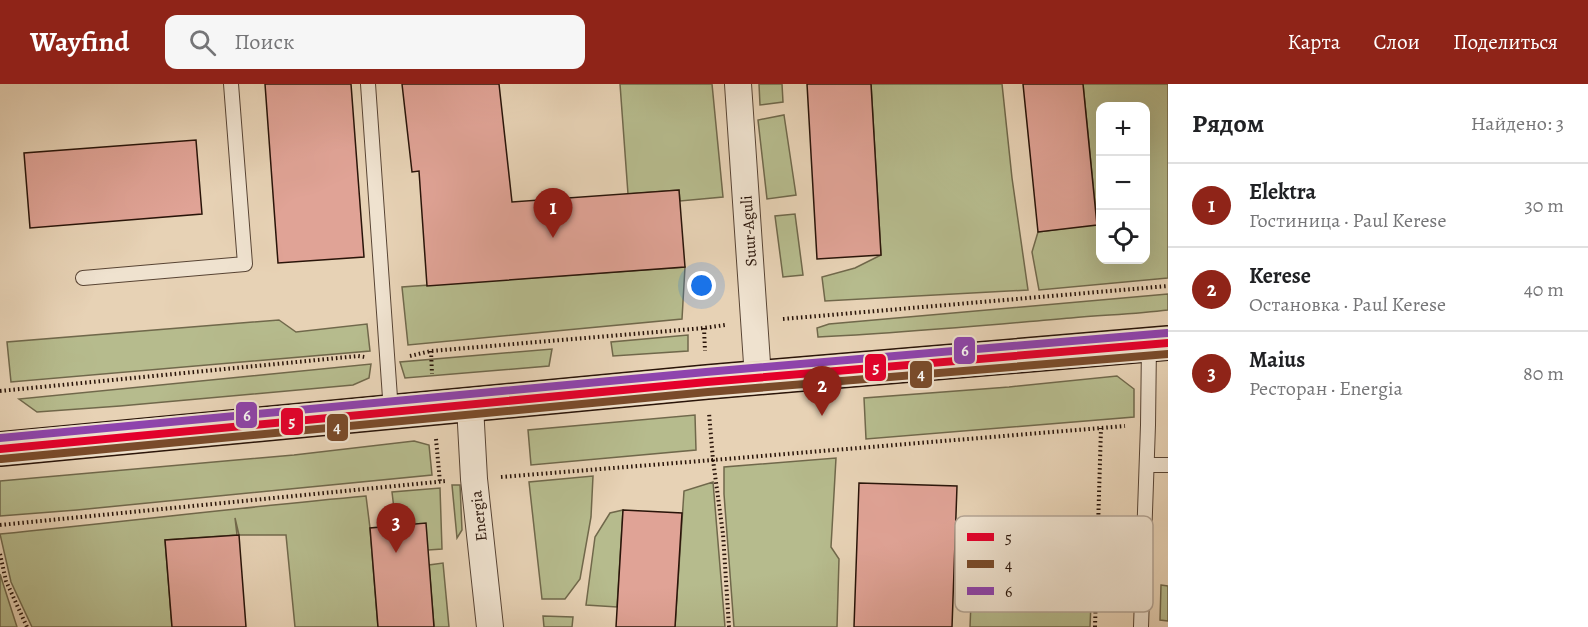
<!DOCTYPE html>
<html lang="ru">
<meta charset="utf-8">
<style>
:root{--surface:#fff;--page:#f6f6f6;--text:#202124;--muted:#757577;--line:#e0e0e0;--accent:#8f2418}
body{margin:0;font-family:Alegreya,serif;background:var(--page);color:var(--text)}
.controls{position:absolute;right:18px;top:18px;display:grid;overflow:hidden;border-radius:12px;box-shadow:0 6px 24px #0002}
.controls button{width:54px;height:54px;display:grid;place-items:center;padding:0;border:0;border-bottom:2px solid var(--line);background:var(--surface);color:var(--text);font:30px sans-serif}
.you{position:absolute;left:702px;top:202px;width:21px;height:21px;margin:-15px;border:4px solid #fff;border-radius:50%;background:#1a73e8;box-shadow:0 0 0 9px #1a73e833}
.badge{display:grid;place-items:center;width:39px;height:39px;border-radius:50%;background:var(--accent);color:#fff;font-size:20px;font-weight:700}
.pin{position:absolute;translate:-50% -50px;filter:drop-shadow(0 2px 3px #0008)}
.pin::after{content:'';position:absolute;top:32px;width:21px;height:18px;background:inherit;clip-path:polygon(0 0,100% 0,50% 100%)}
.list{margin:0;padding:0;list-style:none}
h2{display:flex;justify-content:space-between;align-items:center;height:78px;margin:0;padding:0 24px;font-size:26px}
h2 small{font-size:20px;font-weight:400;color:var(--muted)}
.list li{display:grid;grid-template-columns:39px 1fr auto;gap:18px;align-items:center;box-sizing:border-box;height:84px;padding:0 24px;border-top:2px solid var(--line)}
.list b{display:block;font-size:22px;white-space:nowrap}
.list p{margin:0;font-size:20px;white-space:nowrap;color:var(--muted)}
.list em{font-size:20px;font-style:normal;color:var(--muted)}
.icon{flex:none;width:33px;height:33px;fill:none;stroke:currentColor;stroke-width:2;stroke-linecap:round;stroke-linejoin:round}
.map{position:relative;flex:none;width:1168px;height:543px;overflow:hidden}
header{display:flex;align-items:center;gap:36px;box-sizing:border-box;height:84px;padding:0 30px;background:var(--accent);color:#fff}
header strong{font-size:28px}
nav{display:flex;gap:33px;margin-inline-start:auto;font-size:21px}
.search{width:420px;height:54px;background:var(--page);display:flex;align-items:center;gap:15px;box-sizing:border-box;padding:0 21px;border-radius:12px;color:var(--muted);font-size:22px}
main{display:flex}
aside{flex:1;background:var(--surface)}
.map>svg:first-child{display:block}
.green{fill:#b6bb8d;stroke:#70684b;stroke-width:1.5;fill-rule:evenodd}
.building{fill:#e0a396;stroke:#291409;stroke-width:1.5}
.lines{fill:none;stroke-linecap:round;stroke-linejoin:round}
.lane-casing{stroke:#584434;stroke-width:16}
.street-casing{stroke:#584434;stroke-width:28}
.highway-casing{stroke:#291409;stroke-width:36}
.path{stroke:#291409;stroke-width:4;stroke-dasharray:1.5 3;stroke-linecap:butt}
.lane{stroke:#efe2cf;stroke-width:14}
.street{stroke:#efe2cf;stroke-width:26}
.highway{stroke:#e7d2b5;stroke-width:33}
.bus-1-casing{stroke:#efe2cf;stroke-width:12}
.bus-2-casing{stroke:#efe2cf;stroke-width:12}
.bus-3-casing{stroke:#efe2cf;stroke-width:12}
.bus-1{stroke:#e4002b;stroke-width:8}
.bus-2{stroke:#7a4b2a;stroke-width:8}
.bus-3{stroke:#8e44ad;stroke-width:8}
.labels{text-anchor:middle;stroke-width:4.5;stroke-linejoin:round;paint-order:stroke}
.street-label{font-size:16px;fill:#291409;stroke:#efe2cf}
.key{fill:#efe2cf;stroke:#b4a494;stroke-width:1.5}
.key-label{font-size:16px;fill:#291409}
.line-badge{stroke:#efe2cf;stroke-width:2}
.badge-label{font-size:16px;text-anchor:middle;font-weight:bold;fill:#fff}
</style>
<header>
<strong>Wayfind</strong>
<div class="search"><svg class="icon" aria-label="search" viewBox="0 0 24 24"><circle cx="10" cy="10" r="6"/><path d="M15 15l6 6"/></svg>Поиск</div>
<nav><a>Карта</a><a>Слои</a><a>Поделиться</a></nav>
</header>
<main>
<div class="map">
<svg width="1168" height="543" viewBox="0 0 1168 543">
<rect width="100%" height="100%" fill="#e7d2b5"/>
<filter id="stains"><feTurbulence type="fractalNoise" baseFrequency=".00333" numOctaves="4"/><feColorMatrix values="0 0 0 0 .2 0 0 0 0 .09 0 0 0 0 .02 0 0 0 .5 -.17"/></filter>
<radialGradient id="worn" r=".72"><stop offset=".6" stop-color="#630" stop-opacity="0"/><stop offset="1" stop-color="#630" stop-opacity=".3"/></radialGradient>
<path class="green" d="M 620,0 L 712,0 L 723,113 L 680,117 L 679,106 L 628,110 Z
M 759,0 L 782,0 L 783,18 L 760,21 Z
M 871,0 L 1002,0 L 1012,94 L 1028,206 L 825,217 L 822,193 L 855,184 L 881,171 Z
M 1083,0 L 1168,0 L 1168,194 L 1039,206 L 1032,168 L 1038,148 L 1097,140 ZM 1100,22 L 1146,22 L 1146,176 L 1100,176 Z
M 784,31 L 796,111 L 767,115 L 758,36 Z
M 795,130 L 803,191 L 783,193 L 775,132 Z
M 685,183 L 682,235 L 408,261 L 402,203 Z
M 1168,210 L 1168,226 C 1136,230 1104,231 1071,234 C 987,241 903,249 818,253 L 817,244 L 829,240 Z
M 279,236 L 296,248 L 367,240 L 370,267 L 11,298 L 7,258 Z
M 688,251 L 688,267 L 613,272 L 611,258 Z
M 552,265 L 549,282 L 405,294 L 400,278 Z
M 371,280 L 369,294 L 353,301 L 120,322 L 37,328 L 19,315 Z
M 1117,292 L 1134,305 L 1134,333 L 866,355 L 864,314 L 1009,303 Z
M 695,331 L 696,366 L 531,381 L 528,346 Z
M 414,357 L 429,361 L 432,391 L 77,426 L 0,432 L 0,397 L 294,371 Z
M 836,374 L 831,463 L 839,475 L 837,543 L 734,543 L 724,410 L 724,383 Z
M 593,392 L 591,433 L 580,495 L 565,515 L 542,515 L 529,398 Z
M 713,398 L 725,543 L 675,543 L 684,407 Z
M 452,401 L 460,401 L 462,446 L 457,454 Z
M 440,404 L 442,465 L 428,466 L 396,442 L 392,408 Z
M 366,412 L 370,444 L 378,543 L 295,543 L 286,451 L 239,451 L 235,434 L 237,451 L 165,456 L 172,543 L 32,543 L 11,498 L 0,450 C 122,438 244,423 366,412 Z
M 623,426 L 617,523 L 586,521 L 595,453 L 610,429 Z
M 974,442 L 1094,448 L 1090,543 L 970,543 Z
M 443,479 L 449,543 L 434,543 L 429,481 Z
M 0,490 L 17,543 L 0,543 Z
M 1161,501 L 1168,502 L 1168,537 L 1160,536 Z
M 543,532 L 573,533 L 572,543 L 544,543 Z"/>
<path class="building" d="M 265,0 L 351,0 L 364,173 L 278,179 Z
M 402,0 L 499,0 L 512,118 L 679,106 L 685,183 L 427,202 L 419,87 L 412,88 Z
M 807,0 L 871,0 L 881,171 L 817,175 Z
M 1023,0 L 1083,0 L 1097,141 L 1038,148 Z
M 196,56 L 202,130 L 30,144 L 24,69 Z
M 859,399 L 957,402 L 952,543 L 854,543 Z
M 623,426 L 682,429 L 675,543 L 616,543 Z
M 426,439 L 434,543 L 378,543 L 370,444 Z
M 239,451 L 246,543 L 172,543 L 165,456 Z"/>
<g class="lines">
<defs>
<path id="lane" d="M 368,0 L 391,328
M 83,194 L 245,180 L 231,0
M 1147,381 L 1168,381
M 1141,543 L 1148,341 L 1149,260"/>
<path id="street" d="M 738,0 L 758,294
M 470,322 L 474,395 L 490,543"/>
<path id="highway" d="M 0,365 L 707,298 L 1168,259"/>
</defs>
<use href="#lane" class="lane-casing"/>
<use href="#street" class="street-casing"/>
<use href="#highway" class="highway-casing"/>
<path class="path" d="M 783,235 L 1168,202
M 704,244 L 705,267
M 431,267 L 432,290
M 410,272 L 431,267 L 704,244 L 725,241
M 0,307 L 358,272 L 365,273
M 436,355 L 440,398
M 501,393 L 713,376 L 709,329
M 0,441 L 446,397
M 0,470 L 6,497 L 27,543
M 729,543 L 723,450 L 713,376 L 1125,342
M 1095,543 L 1101,344"/>
<use href="#lane" class="lane"/>
<use href="#street" class="street"/>
<use href="#highway" class="highway"/>
<defs>
<path id="bus-1" d="M 0,365 L 707,298 L 1168,259"/>
<path id="bus-2" d="M 1,375 L 708,308 L 1168,270"/>
<path id="bus-3" d="M 0,354 L 706,288 L 1167,249"/>
</defs>
<use href="#bus-1" class="bus-1-casing"/>
<use href="#bus-2" class="bus-2-casing"/>
<use href="#bus-3" class="bus-3-casing"/>
<use href="#bus-1" class="bus-1"/>
<use href="#bus-2" class="bus-2"/>
<use href="#bus-3" class="bus-3"/>
</g>
<g class="labels">
<g class="street-label">
<text transform="translate(748 147) rotate(-94)" y="6">Suur-Aguli</text>
<text transform="translate(478 432) rotate(-96)" y="6">Energia</text>
</g>
</g>
<rect x="955" y="432" width="198" height="96" rx="9" class="key"/>
<rect x="967" y="449" width="27" height="8" fill="#e4002b"/>
<rect x="967" y="476" width="27" height="8" fill="#7a4b2a"/>
<rect x="967" y="503" width="27" height="8" fill="#8e44ad"/>
<g class="key-label">
<text x="1005" y="459">5</text>
<text x="1005" y="486">4</text>
<text x="1005" y="513">6</text>
</g>
<g class="line-badge">
<rect x="953" y="252" width="23" height="29" rx="6" fill="#8e44ad"/>
<rect x="864" y="269" width="23" height="29" rx="6" fill="#e4002b"/>
<rect x="909" y="276" width="24" height="29" rx="6" fill="#7a4b2a"/>
<rect x="235" y="317" width="23" height="28" rx="6" fill="#8e44ad"/>
<rect x="280" y="323" width="24" height="29" rx="6" fill="#e4002b"/>
<rect x="326" y="329" width="23" height="29" rx="6" fill="#7a4b2a"/>
</g>
<g class="badge-label">
<text x="965" y="272">6</text>
<text x="876" y="289">5</text>
<text x="921" y="296">4</text>
<text x="247" y="337">6</text>
<text x="292" y="343">5</text>
<text x="337" y="349">4</text>
</g>
<rect width="100%" height="100%" filter="url(#stains)"/>
<rect width="100%" height="100%" fill="url(#worn)"/>
</svg>
<div class="controls">
<button>+</button>
<button>−</button>
<button><svg class="icon" aria-label="locate" viewBox="0 0 24 24"><circle cx="12" cy="12" r="6"/><path d="M12 2v4M12 18v4M2 12h4M18 12h4"/></svg></button>
</div>
<div class="you"></div>
<div class="pin badge" style="left:553px;top:154px">1</div>
<div class="pin badge" style="left:822px;top:332px">2</div>
<div class="pin badge" style="left:396px;top:469px">3</div>
</div>
<aside>
<h2>Рядом<small>Найдено: 3</small></h2>
<ul class="list">
<li><span class="badge">1</span><div><b>Elektra</b><p>Гостиница · Paul Kerese</p></div><em>30 m</em></li>
<li><span class="badge">2</span><div><b>Kerese</b><p>Остановка · Paul Kerese</p></div><em>40 m</em></li>
<li><span class="badge">3</span><div><b>Maius</b><p>Ресторан · Energia</p></div><em>80 m</em></li>
</ul>
</aside>
</main>
